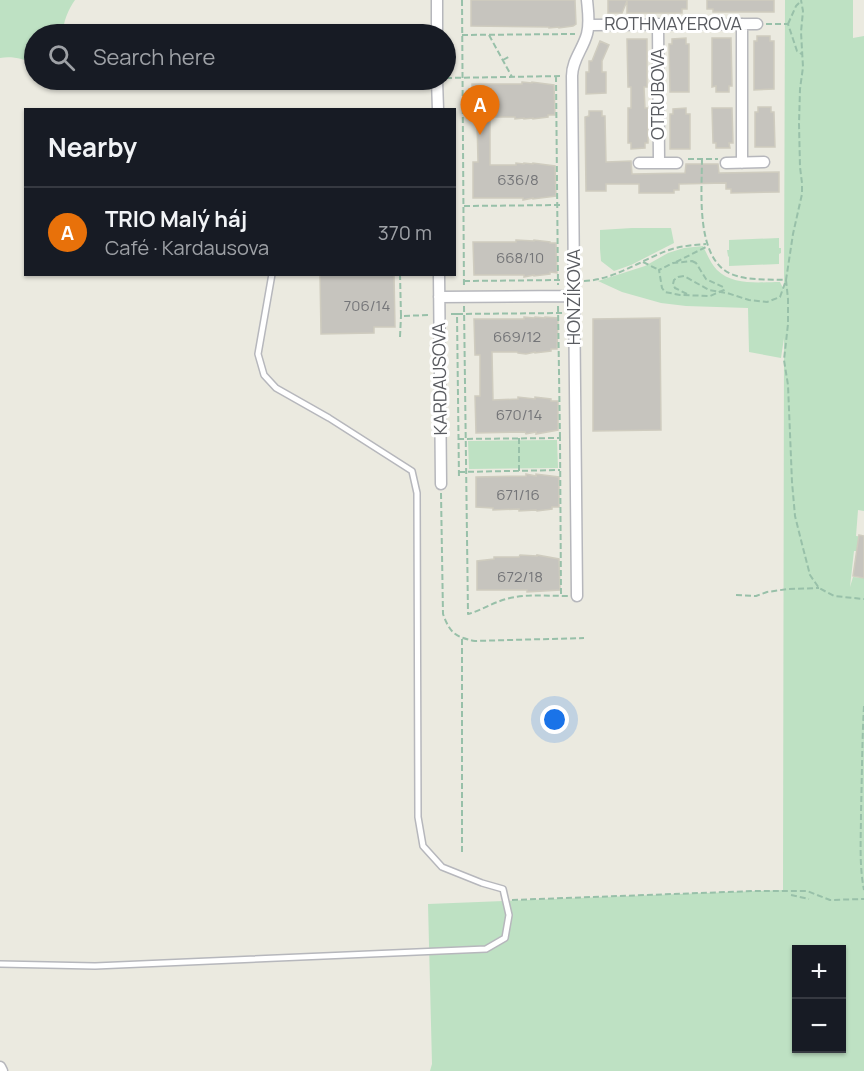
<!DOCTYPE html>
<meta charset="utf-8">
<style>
:root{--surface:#171b24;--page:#20242c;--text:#f1f3f6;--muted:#9ea1a6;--line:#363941;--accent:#8c9099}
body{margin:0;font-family:Manrope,sans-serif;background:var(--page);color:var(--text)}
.controls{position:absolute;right:18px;bottom:18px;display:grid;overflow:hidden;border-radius:0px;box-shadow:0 2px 4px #0004}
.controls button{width:54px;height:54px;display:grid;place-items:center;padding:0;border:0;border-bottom:2px solid var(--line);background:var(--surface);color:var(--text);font:30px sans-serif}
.you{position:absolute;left:555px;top:720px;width:21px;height:21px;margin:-15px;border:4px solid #fff;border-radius:50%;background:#1a73e8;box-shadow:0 0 0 9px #1a73e833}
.badge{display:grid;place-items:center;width:39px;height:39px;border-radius:50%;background:var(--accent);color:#fff;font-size:20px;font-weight:700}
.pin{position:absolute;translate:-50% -50px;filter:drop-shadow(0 2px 3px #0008)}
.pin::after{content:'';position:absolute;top:32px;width:21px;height:18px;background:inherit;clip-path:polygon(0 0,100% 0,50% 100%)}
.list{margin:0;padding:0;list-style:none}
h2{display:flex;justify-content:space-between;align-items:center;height:78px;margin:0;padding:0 24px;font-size:26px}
h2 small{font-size:20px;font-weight:400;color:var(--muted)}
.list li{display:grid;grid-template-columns:39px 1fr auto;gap:18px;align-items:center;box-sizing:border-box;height:90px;padding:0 24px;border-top:2px solid var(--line)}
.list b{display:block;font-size:22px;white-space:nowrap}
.list p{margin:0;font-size:20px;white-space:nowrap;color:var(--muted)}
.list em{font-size:20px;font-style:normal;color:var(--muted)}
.icon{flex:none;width:33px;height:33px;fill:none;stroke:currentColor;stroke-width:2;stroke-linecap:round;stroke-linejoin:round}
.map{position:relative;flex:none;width:864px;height:1071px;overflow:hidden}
.search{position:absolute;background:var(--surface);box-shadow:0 2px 4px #0004;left:24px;top:24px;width:432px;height:66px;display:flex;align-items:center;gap:15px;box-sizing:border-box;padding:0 21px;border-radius:33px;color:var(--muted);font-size:22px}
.panel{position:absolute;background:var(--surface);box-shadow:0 2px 4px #0004;left:24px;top:108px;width:432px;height:168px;border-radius:0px}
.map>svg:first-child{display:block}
.green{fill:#bee1c3;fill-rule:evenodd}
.building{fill:#c6c4be;stroke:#cfccbf;stroke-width:1.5}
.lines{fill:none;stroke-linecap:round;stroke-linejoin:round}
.lane-casing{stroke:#b6b7bc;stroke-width:8}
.street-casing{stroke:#b6b7bc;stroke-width:13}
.path{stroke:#98c0a9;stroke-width:2;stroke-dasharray:6 3;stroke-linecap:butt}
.lane{stroke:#fff;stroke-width:5}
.street{stroke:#fff;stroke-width:10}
.labels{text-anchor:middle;stroke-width:6;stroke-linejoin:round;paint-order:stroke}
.number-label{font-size:15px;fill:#747578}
.street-label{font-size:18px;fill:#595b60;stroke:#fff}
</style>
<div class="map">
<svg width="864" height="1071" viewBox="0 0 864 1071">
<rect width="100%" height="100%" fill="#ebeae0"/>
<path class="green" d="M 0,0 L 75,0 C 68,10 63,22 63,34 L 34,34 L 34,64 C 23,59 13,56 0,58 Z
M 785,0 L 853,0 L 853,38 L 864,36 L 864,511 L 858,510 L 856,536 L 864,537 L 864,551 L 854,551 L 850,587 L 853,577 L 864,578 L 864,1071 L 430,1071 L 432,1064 L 428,904 L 783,890 L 784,338 L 781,358 L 749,352 L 748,308 L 686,306 L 661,303 L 622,292 L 598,281 L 645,266 L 668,253 L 684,248 L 703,246 C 707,254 711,264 717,270 C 733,286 760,282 780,282 L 784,290 ZM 796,950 L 842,950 L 842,1048 L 796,1048 Z
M 632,228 L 671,228 L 674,243 L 631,265 L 614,271 L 601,261 L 600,249 L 600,230 Z
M 779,238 L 779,248 L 781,248 L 781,253 L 779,254 L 779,264 L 729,266 L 729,257 L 728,256 L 727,250 L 729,250 L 729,240 Z
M 557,440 L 558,468 L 469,469 L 468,441 Z"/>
<path class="building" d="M 471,0 L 575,0 L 576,24 L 573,26 L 559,28 L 559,27 L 549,28 L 549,27 L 471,26 Z
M 608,0 L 687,0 L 687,9 L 682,9 L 682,13 L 627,13 L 627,1 L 622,13 L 608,13 Z
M 707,0 L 774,0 L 774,12 L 713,12 L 713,9 L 707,9 Z
M 757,36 L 770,36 L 770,41 L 774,41 L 774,89 L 754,90 L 754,41 L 757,41 Z
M 686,38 L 686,44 L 689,44 L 689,92 L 670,92 L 669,44 L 672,44 L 672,39 Z
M 712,38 L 731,38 L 732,86 L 729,86 L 729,92 L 716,92 L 716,86 L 712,87 Z
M 627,39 L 647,39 L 647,87 L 644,87 L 645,108 L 648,108 L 648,143 L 645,143 L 645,148 L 631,149 L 631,143 L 628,143 L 628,108 L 631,108 L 631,87 L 628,87 Z
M 600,41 L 609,45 L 602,61 L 602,72 L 606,72 L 606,93 L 586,94 L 586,72 L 589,72 L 589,61 L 592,61 Z
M 522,82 L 532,83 L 532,82 L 554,85 L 555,115 L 548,115 L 548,117 L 533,119 L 533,118 L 524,119 L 524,118 L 515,119 L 515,117 L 490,117 L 490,165 L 516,165 L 516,163 L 524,164 L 524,163 L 533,164 L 533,163 L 555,166 L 556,196 L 533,199 L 533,198 L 523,200 L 523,198 L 473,198 L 473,162 L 478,162 L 477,121 L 472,121 L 472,84 L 522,84 Z
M 758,107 L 771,107 L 771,112 L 774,112 L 775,147 L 755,147 L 755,112 L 758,112 Z
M 686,108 L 686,114 L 690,114 L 690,149 L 670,149 L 670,114 L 673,114 L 673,109 Z
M 712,108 L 732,108 L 733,143 L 729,143 L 730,148 L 716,148 L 716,143 L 713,143 Z
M 589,111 L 602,111 L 602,116 L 605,116 L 606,162 L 631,161 L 632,174 L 685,173 L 686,164 L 718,164 L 719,173 L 779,172 L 779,192 L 731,193 L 731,189 L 726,189 L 726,183 L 679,184 L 679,190 L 674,190 L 674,193 L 639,193 L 639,184 L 606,184 L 606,191 L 586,191 L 585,117 L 589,116 Z
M 516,240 L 534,241 L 534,240 L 550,242 L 550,243 L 556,243 L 557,273 L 550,272 L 550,274 L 534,276 L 534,275 L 524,277 L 524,275 L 474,275 L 473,242 L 516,242 Z
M 320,274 L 394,274 L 395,327 L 374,327 L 374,333 L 321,334 Z
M 524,317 L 534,318 L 535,317 L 545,318 L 545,317 L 558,318 L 557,349 L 551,349 L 551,351 L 535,353 L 535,352 L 526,354 L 518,353 L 517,352 L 492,352 L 493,400 L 518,399 L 518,397 L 535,399 L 535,397 L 551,399 L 551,401 L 558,401 L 558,430 L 536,434 L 536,432 L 526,434 L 525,432 L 476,433 L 475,396 L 480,396 L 480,355 L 475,355 L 474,319 L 524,319 Z
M 660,318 L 661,430 L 593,431 L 593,319 Z
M 526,474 L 536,476 L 536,474 L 559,477 L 559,507 L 552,507 L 552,509 L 537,511 L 536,510 L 519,511 L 519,509 L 493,510 L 493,508 L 476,507 L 476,477 L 526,476 Z
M 859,535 L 864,536 L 864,578 L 853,576 Z
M 520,555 L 537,556 L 537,555 L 559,559 L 560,590 L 527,592 L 527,590 L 477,590 L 477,561 L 494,559 L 494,557 L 519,557 Z"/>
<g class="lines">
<defs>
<path id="lane" d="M 0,964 L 95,966 L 486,949 L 505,938 L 509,915 L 503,889 L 482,883 L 442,867 L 423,846 L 418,817 L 417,493 L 412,471 L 329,418 L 276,388 L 264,375 L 258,354 L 272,274"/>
<path id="street" d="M 437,0 L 437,34
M 658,24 L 659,163
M 589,25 L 757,24
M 437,80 L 438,110
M 639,163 L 677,163
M 726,163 L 764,162
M 742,163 L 742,24
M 439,274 L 441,484
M 439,297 L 574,296
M 577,596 L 572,76 C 572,60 583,49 587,34 C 590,23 588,11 587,0
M 0,1067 L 2,1071"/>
</defs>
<use href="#lane" class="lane-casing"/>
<use href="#street" class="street-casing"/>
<path class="path" d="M 462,0 L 464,288
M 766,24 L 788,24 L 797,51 L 803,55
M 788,24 L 796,6 L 801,1
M 462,35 L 575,34
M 489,35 L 512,77
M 503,60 L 510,56
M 556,76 L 558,285
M 446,78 L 563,76
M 688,159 L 718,159
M 702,159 C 702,191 695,258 731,274 C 748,281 768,279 786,280 L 793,234 L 802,194 L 802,183 L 800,167 L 799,124 L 800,89 L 803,67 L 801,32 L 803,11 L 801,0
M 464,206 L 563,205
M 692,261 L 696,263 L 706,279 L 723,287 L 724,290 L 710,296 L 680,295 L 665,292 L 662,288 L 659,270 L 673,263 Z
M 643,262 L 659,270
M 676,262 L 708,246
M 400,274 L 401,316 L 430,315
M 786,280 L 788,299 L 788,324 L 784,360 L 788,385 L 792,482 L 795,516 L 802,544 L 810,575 L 819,588 L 834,596 L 864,599
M 464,281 L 563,280
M 584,281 C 614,280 641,260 669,250 C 681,246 693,245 706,244
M 687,294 L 675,288 L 673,284 L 674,280 L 678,277 L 684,276 L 709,290 L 727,293 L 749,300 L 767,302 L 780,297 L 785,283
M 464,306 L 468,614 C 479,611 489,605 500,601 C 522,593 545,596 568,596
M 558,306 L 560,438
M 451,314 L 457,314 L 459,479
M 457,314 L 565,313
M 400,337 L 401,316
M 519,438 L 519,471
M 458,439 L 560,438 L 561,596
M 459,472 L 560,470
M 441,493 L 443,614 C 450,633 455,637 475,641 L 584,638
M 736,595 L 756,596 L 767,592 L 788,589 L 819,588
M 462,639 L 462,852
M 864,706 C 862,741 862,777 861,812 C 861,838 859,865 864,890
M 791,895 L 809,899
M 512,900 L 754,891 L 807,891 L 830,900 L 864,899"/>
<use href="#lane" class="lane"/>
<use href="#street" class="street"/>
</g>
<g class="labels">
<g class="number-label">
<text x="518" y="185">636/8</text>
<text x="520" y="263">668/10</text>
<text x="367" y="311">706/14</text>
<text x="517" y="342">669/12</text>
<text x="519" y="420">670/14</text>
<text x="518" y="500">671/16</text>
<text x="520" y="582">672/18</text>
</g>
<g class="street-label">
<text x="673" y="30">ROTHMAYEROVA</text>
<text transform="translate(658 94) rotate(-90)" y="6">OTRUBOVA</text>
<text transform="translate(574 297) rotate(-90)" y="6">HONZÍKOVA</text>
<text transform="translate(440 379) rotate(-91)" y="6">KARDAUSOVA</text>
</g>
</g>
</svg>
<div class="controls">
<button>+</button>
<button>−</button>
</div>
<div class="you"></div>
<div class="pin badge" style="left:480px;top:135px;background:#e8710a">A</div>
<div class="search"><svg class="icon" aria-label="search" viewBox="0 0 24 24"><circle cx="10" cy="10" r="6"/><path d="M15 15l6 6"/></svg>Search here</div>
<section class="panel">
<h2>Nearby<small></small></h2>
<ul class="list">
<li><span class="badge" style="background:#e8710a">A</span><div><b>TRIO Malý háj</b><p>Café · Kardausova</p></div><em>370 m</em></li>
</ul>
</section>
</div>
